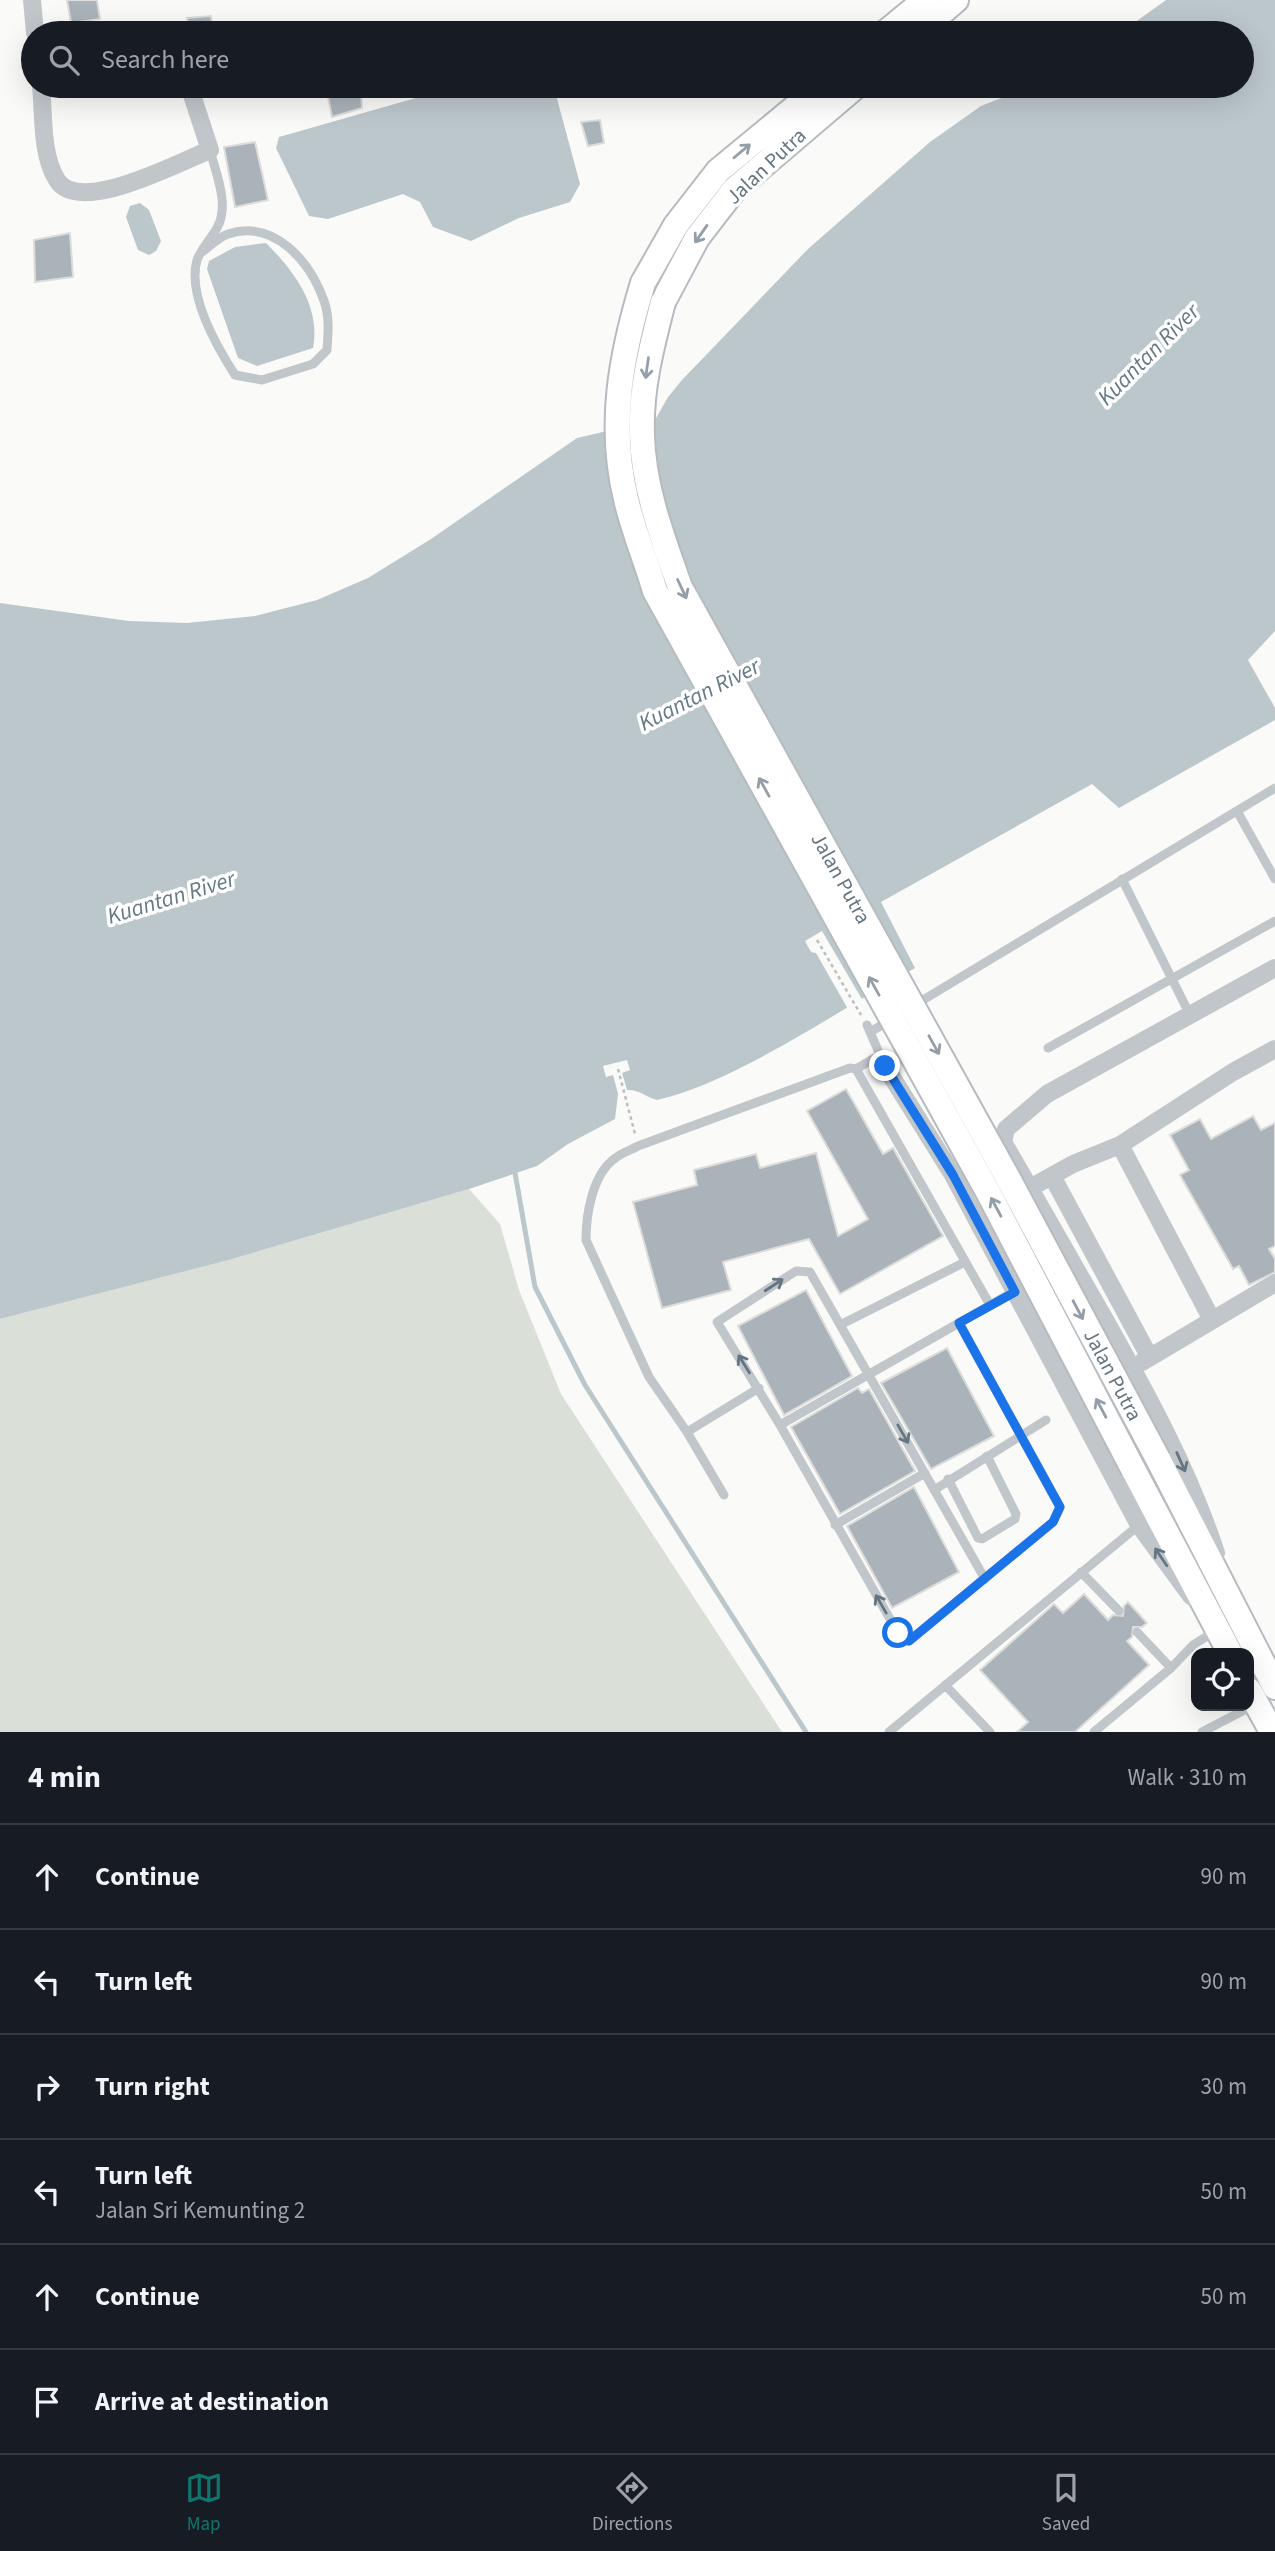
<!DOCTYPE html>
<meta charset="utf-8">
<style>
:root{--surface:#171b24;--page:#20242c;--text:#f1f3f6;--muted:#9ea1a6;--line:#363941;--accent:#0f766e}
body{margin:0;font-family:"Source Sans 3",sans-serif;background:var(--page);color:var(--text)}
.controls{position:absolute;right:21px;bottom:21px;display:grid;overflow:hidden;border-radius:14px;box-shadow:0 7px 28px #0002}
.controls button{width:63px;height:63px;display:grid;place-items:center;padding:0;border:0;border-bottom:2px solid var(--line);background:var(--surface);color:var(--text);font:35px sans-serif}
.stop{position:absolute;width:21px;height:21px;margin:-16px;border:5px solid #1a73e8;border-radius:50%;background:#fff}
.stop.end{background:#1a73e8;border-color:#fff;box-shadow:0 2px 7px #0008}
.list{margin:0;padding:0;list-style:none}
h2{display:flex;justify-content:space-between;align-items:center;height:91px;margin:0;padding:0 28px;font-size:30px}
h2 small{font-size:23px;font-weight:400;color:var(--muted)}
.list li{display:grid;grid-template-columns:46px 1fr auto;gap:21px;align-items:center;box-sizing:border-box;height:105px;padding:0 28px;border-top:2px solid var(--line)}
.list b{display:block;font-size:26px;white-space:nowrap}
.list p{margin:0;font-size:23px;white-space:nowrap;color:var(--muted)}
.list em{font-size:23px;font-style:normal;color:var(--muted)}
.icon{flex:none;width:38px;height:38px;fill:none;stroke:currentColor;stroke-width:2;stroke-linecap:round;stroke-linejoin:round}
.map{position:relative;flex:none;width:1275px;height:1732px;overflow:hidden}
.search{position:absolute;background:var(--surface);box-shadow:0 7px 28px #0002;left:21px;right:21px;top:21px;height:77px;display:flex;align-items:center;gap:18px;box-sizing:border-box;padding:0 24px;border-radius:38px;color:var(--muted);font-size:26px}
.sheet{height:721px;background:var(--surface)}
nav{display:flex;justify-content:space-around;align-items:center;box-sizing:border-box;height:98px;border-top:2px solid var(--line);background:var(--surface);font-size:19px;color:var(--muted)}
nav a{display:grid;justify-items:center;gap:4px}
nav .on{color:var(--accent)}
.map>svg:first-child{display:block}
.green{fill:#dadfd7}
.water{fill:#bcc7cc}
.pier{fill:#fafaf8}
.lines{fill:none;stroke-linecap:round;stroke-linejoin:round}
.stream{stroke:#bcc7cc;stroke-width:5}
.building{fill:#aab3b9;stroke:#dcdcda;stroke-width:2}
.secondary-casing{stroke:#b6bbc0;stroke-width:28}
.path{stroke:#bbbfc2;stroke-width:2.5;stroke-dasharray:3.5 3.5;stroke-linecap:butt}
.lane{stroke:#c1c6ca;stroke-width:9}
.street{stroke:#c1c6ca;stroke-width:18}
.secondary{stroke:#fff;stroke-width:24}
.secondary-bridge-casing{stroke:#b6bbc0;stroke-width:28;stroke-linecap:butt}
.secondary-bridge{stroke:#fff;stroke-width:24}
.oneway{stroke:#939ea8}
.oneway2{stroke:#657582}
.route{stroke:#1a73e8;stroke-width:9}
.labels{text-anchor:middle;stroke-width:7;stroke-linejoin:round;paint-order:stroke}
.street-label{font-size:21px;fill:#657582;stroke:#fff}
.water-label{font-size:23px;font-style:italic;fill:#657a83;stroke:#fff}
</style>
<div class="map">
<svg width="1275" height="1732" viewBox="0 0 1275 1732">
<rect width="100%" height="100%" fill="#fafaf8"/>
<path class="green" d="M 469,1189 L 500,1224 L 519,1290 L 561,1394 L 782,1732 L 0,1732 L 0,1319 L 229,1260 Z"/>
<path class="water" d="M 1166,0 L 1275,0 L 1275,631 L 1248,660 L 1275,708 L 1275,720 L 1119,808 L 1092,784 L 881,902 L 915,968 C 840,1009 738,1081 657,1100 C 642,1096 633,1084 618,1094 L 615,1119 L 568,1144 L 537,1166 L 469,1189 L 229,1260 L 0,1319 L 0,603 L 129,621 L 187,623 L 255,616 L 317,600 L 368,578 L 431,539 L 577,438 L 655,420 L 668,397 L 682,380 L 808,249 L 930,142 L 981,106 L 1032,86 L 1242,86 L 1242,33 L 1120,33 Z
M 458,86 L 546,86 L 556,95 L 580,184 L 570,202 L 519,218 L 471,241 L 433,227 L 420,202 L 403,194 L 328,219 L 309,216 L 276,148 L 279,137 Z
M 140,203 L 149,210 L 161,241 L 156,251 L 149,255 L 138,250 L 126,217 L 130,206 Z
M 266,243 C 294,271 321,306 313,348 L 257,366 L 238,358 L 207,269 L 209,261 L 235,247 Z"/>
<path class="pier" d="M 822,931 L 863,1001 L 848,1009 L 816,953 L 811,952 L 805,941 Z
M 627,1060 L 630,1070 L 622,1073 L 628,1093 L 621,1096 L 621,1105 L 613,1075 L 606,1077 L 603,1066 Z"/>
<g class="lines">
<path class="stream" d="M 515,1173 L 535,1287 L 585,1385 L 806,1732"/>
</g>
<path class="building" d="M 67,0 L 97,0 L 100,19 L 71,23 Z
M 211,16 L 213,33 L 189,33 L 187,18 Z
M 361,88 L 362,108 L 332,117 L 328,97 Z
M 600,120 L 604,143 L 588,146 L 581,122 Z
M 255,142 L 268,200 L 235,207 L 224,147 Z
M 70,233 L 73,277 L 35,282 L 34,240 Z
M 846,1089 L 883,1154 L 893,1148 L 943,1236 L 840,1294 L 809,1239 L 723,1262 L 731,1290 L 662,1308 L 633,1202 L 697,1185 L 694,1170 L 756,1154 L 760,1168 L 816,1153 L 838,1236 L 868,1219 L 807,1111 Z
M 1253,1116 L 1261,1130 L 1275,1123 L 1275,1246 L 1269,1249 L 1275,1259 L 1275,1272 L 1249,1285 L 1239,1266 L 1233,1269 L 1180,1175 L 1189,1170 L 1170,1135 L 1200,1119 L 1211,1139 Z
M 806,1290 L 852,1376 L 784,1415 L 738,1326 Z
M 947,1348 L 994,1436 L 931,1469 L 881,1383 Z
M 858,1388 L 862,1393 L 869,1389 L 915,1471 L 840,1514 L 791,1427 Z
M 914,1487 L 959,1572 L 892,1608 L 847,1526 Z
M 1084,1594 L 1108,1620 L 1113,1615 L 1123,1616 L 1124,1606 L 1128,1602 L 1147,1623 L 1142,1627 L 1133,1627 L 1132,1637 L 1127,1641 L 1149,1665 L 1075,1732 L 1017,1732 L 1028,1722 L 980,1670 L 1054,1604 L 1063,1613 Z"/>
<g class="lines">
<defs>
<path id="secondary" d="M 885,33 L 925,0
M 918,33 L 956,0
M 643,283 L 676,225 L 718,171 L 821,86
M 663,302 L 697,238 L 734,190 L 856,86
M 1158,1459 L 1275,1687
M 1133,1469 L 1230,1653
M 1249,1690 L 1272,1732"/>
</defs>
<use href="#secondary" class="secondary-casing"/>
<path class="path" d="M 817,940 L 861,1015
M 618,1069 L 635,1134"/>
<path class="lane" d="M 202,252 C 210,246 219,237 228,234 C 274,219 310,261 324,301 C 330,317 328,334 327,350 L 313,364 L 262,380 L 235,375 C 217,347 187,295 197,260 C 201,249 211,239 217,228 C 230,205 216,174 210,150
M 1237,811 L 1275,879
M 1122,879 L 1190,1015
M 913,1006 L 1275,788
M 870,1032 L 889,1021
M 1048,1048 L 1275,921
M 856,1069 L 880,1055 L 867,1025
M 959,1323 L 1060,1507 L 1053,1522 L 909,1641 L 898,1633 L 780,1425 L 717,1322 L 796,1271 L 810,1272 L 985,1579
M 840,1325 L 965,1262
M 780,1425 L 1015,1291
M 687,1432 L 759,1388
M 948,1479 L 978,1538 L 982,1539 L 1015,1519 L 1016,1514 L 987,1456
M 934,1490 L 1046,1420
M 724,1495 L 687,1432 L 649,1377 L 586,1240 C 586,1215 592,1176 614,1159 C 621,1153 631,1150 638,1146 L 850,1068 L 856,1069 L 990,1305
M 835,1525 L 925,1473
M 1081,1572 L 1119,1611
M 1171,1668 L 1193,1645 L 1217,1630
M 945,1685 L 990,1732
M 889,1732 L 1139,1525
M 1094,1732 L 1171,1668 L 1137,1632
M 1202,1732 L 1254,1705"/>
<path class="street" d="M 32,0 L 35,33
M 41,86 C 44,115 41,155 57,180 C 79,216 179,162 210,150 L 189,86
M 885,1066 L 953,1175 L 1139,1525 L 1191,1596
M 981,1138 L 1003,1142 C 1037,1200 1070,1259 1104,1318 C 1147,1394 1189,1470 1216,1553
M 1003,1142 L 1006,1129 L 1047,1094 L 1275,968
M 1120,1145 L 1212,1320
M 1052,1176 L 1149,1356
M 1030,1188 L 1073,1164 L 1120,1145 L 1233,1072 L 1275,1049
M 1142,1362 L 1275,1283"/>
<use href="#secondary" class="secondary"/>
<defs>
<path id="secondary-bridge" d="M 643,283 C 621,355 608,425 626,499 C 633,530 646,560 655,591 L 988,1192 L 1133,1469
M 663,302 C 652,345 640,389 642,435 C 643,487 663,539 680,587 L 1009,1180 L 1158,1459"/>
</defs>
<use href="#secondary-bridge" class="secondary-bridge-casing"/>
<use href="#secondary-bridge" class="secondary-bridge"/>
</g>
<defs><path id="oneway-shaft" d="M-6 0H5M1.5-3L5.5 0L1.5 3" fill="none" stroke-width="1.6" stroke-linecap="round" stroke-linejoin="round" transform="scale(1.75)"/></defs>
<g class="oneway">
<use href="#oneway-shaft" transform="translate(742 151) rotate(-40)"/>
<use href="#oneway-shaft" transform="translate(701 234) rotate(125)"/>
<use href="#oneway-shaft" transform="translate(647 368) rotate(98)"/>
<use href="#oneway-shaft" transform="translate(682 589) rotate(65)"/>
<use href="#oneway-shaft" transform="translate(764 787) rotate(-119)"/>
<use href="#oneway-shaft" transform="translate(874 986) rotate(-119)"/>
<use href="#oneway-shaft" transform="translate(934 1045) rotate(61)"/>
<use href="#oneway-shaft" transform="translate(996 1207) rotate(-118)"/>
<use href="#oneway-shaft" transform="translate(1078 1310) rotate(62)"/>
<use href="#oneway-shaft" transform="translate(1101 1408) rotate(-118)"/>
</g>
<g class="oneway2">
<use href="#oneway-shaft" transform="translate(774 1285) rotate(-33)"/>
<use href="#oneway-shaft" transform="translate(744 1364) rotate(-122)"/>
<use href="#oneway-shaft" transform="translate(903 1434) rotate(60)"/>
<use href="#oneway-shaft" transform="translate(1181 1462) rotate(66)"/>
<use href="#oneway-shaft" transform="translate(1161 1557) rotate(-124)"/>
<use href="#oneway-shaft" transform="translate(881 1604) rotate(-120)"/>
</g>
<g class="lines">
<path class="route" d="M 885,1066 L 953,1175 L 1015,1292 L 959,1323 L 1060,1507 L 1053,1522 L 909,1641 L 898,1633"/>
</g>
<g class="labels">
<g class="street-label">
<text transform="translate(766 166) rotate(-43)" y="7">Jalan Putra</text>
<text transform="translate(841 878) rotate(61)" y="7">Jalan Putra</text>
<text transform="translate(1113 1375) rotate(62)" y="7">Jalan Putra</text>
</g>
<g class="water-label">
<text transform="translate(1148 354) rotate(-45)" y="8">Kuantan River</text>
<text transform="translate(699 694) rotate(-27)" y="8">Kuantan River</text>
<text transform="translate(171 897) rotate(-17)" y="8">Kuantan River</text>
</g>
</g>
</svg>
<div class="controls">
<button><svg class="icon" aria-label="locate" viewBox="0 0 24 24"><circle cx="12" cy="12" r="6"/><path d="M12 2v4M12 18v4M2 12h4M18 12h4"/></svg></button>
</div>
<div class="stop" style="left:898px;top:1633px"></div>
<div class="stop end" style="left:885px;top:1066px"></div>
<div class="search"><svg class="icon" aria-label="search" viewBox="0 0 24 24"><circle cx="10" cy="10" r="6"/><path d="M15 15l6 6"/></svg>Search here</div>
</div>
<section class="sheet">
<h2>4 min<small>Walk · 310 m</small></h2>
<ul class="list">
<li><svg class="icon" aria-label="ahead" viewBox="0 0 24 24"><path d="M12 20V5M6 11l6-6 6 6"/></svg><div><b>Continue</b></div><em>90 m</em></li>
<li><svg class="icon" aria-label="left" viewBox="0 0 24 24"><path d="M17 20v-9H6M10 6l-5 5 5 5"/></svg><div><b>Turn left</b></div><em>90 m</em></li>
<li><svg class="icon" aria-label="right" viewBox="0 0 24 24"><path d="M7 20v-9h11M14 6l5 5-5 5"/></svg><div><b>Turn right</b></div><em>30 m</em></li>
<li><svg class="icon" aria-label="left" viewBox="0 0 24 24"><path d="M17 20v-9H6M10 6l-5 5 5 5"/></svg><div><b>Turn left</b><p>Jalan Sri Kemunting 2</p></div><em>50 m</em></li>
<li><svg class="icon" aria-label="ahead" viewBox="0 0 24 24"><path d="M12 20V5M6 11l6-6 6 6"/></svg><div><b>Continue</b></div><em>50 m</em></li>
<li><svg class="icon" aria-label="arrive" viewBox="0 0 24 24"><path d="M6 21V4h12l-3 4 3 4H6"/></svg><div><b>Arrive at destination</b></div></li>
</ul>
</section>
<nav>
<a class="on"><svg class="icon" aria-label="map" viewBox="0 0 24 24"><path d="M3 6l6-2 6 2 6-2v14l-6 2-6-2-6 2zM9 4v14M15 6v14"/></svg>Map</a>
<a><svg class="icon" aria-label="directions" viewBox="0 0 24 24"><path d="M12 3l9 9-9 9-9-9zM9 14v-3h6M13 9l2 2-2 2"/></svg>Directions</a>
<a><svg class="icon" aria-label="saved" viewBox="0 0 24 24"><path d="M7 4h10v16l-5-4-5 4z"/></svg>Saved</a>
</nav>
